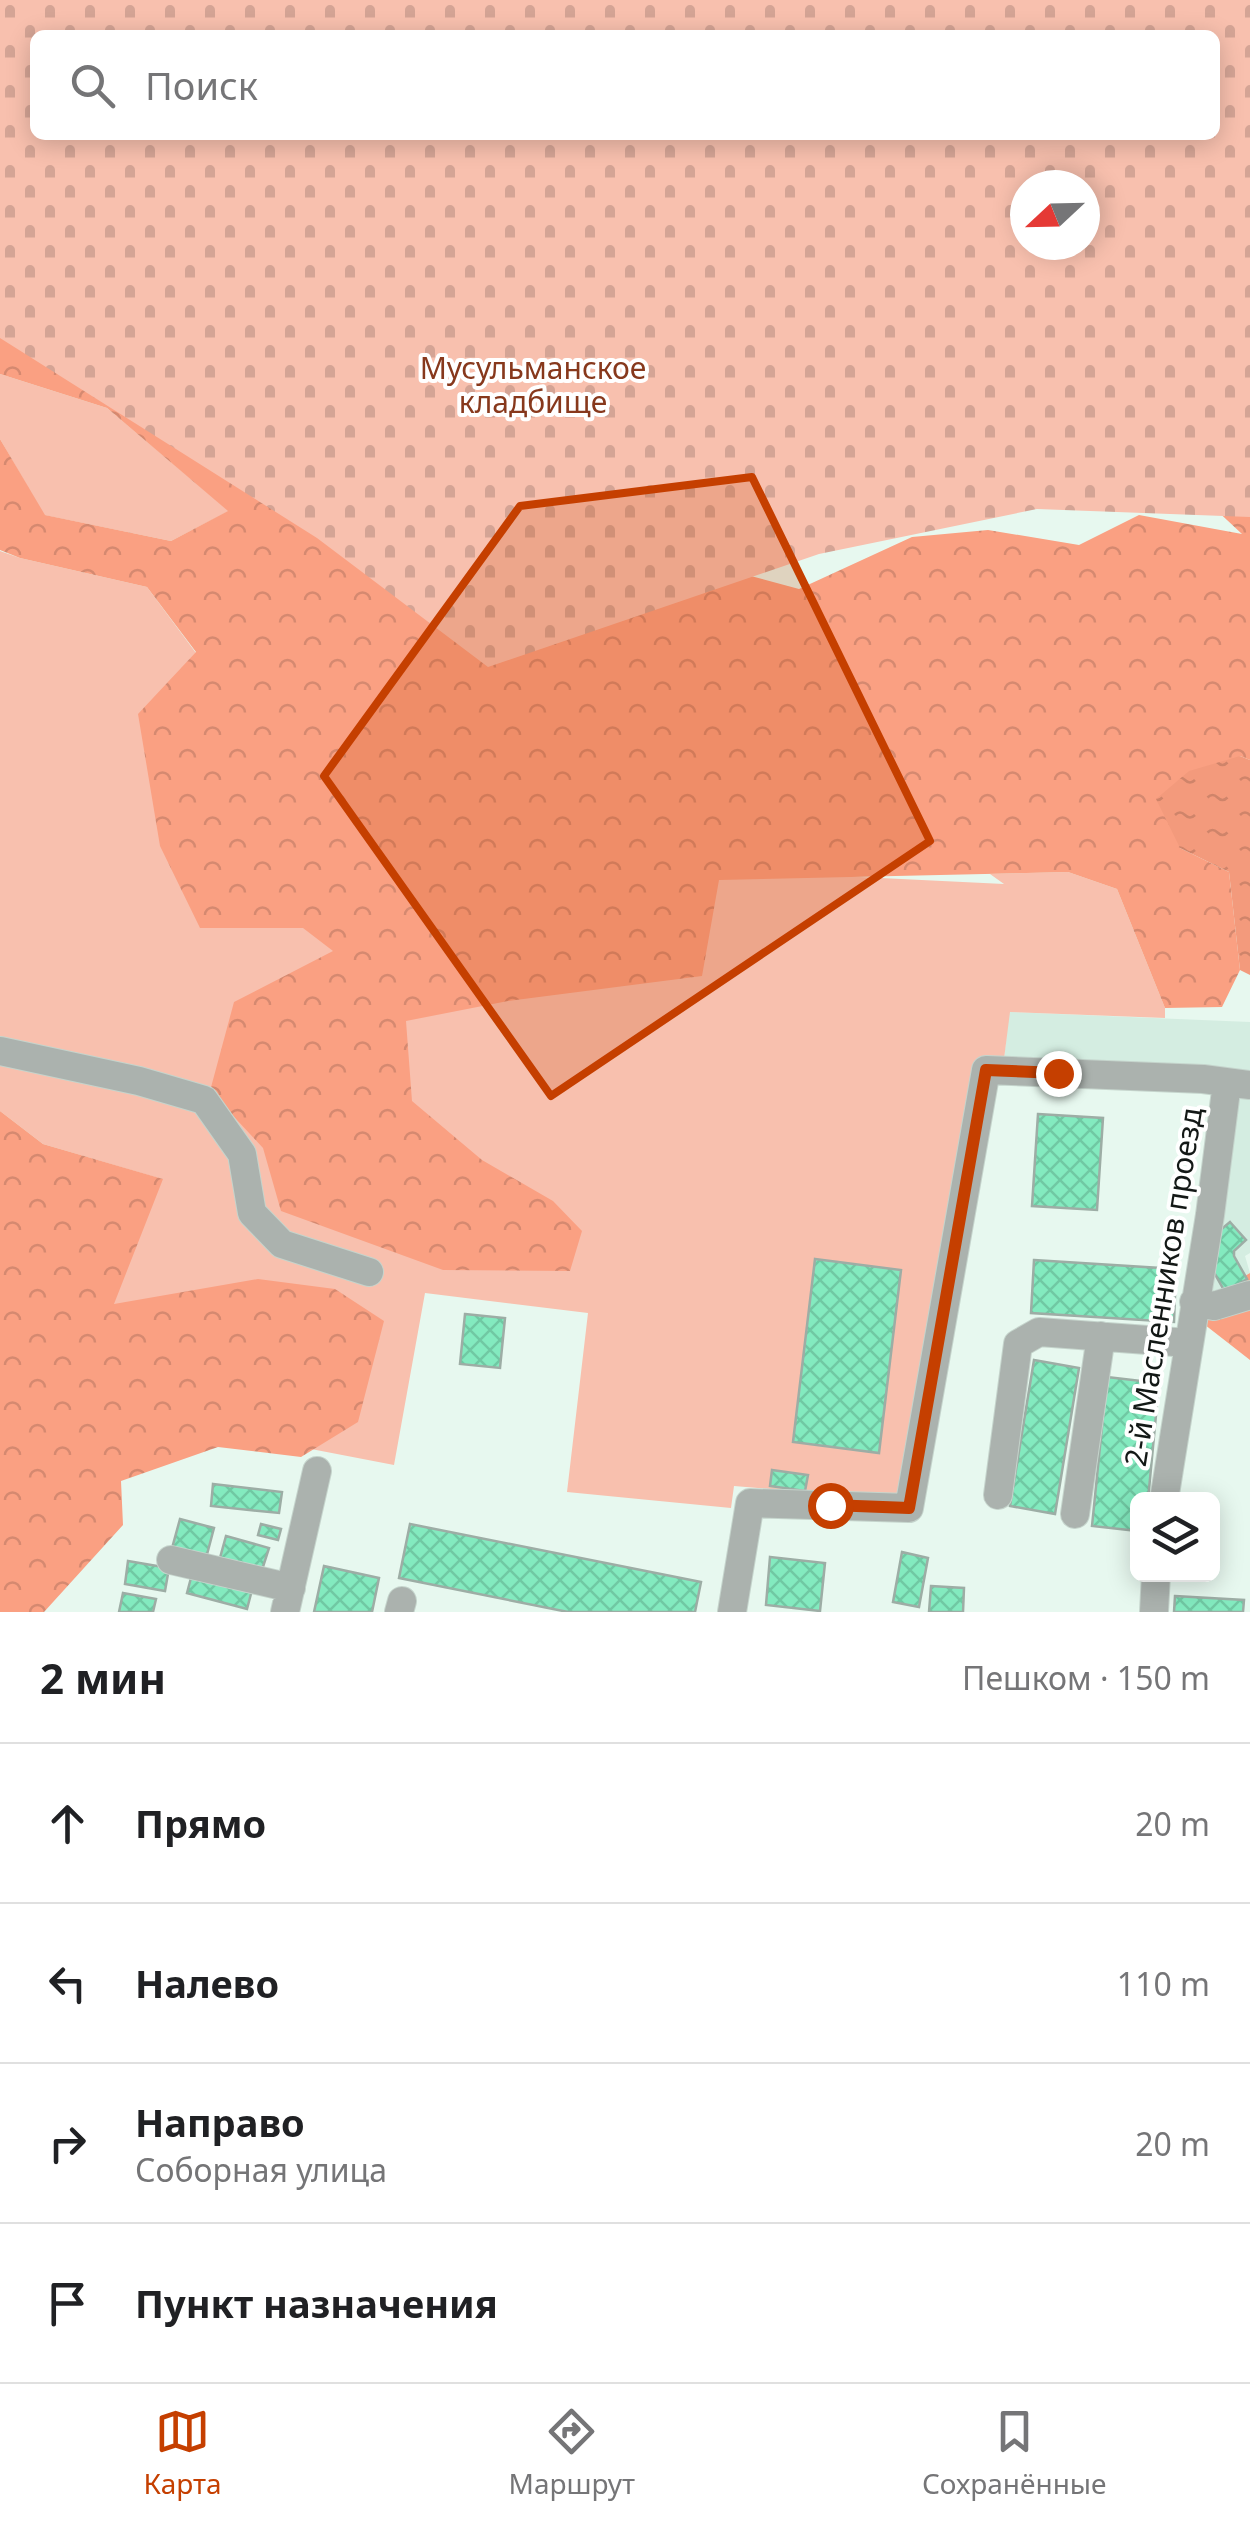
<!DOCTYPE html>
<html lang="ru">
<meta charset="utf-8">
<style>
:root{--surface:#fff;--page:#f2f2f2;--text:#202124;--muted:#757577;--line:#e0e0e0;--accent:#c53f00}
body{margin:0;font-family:"Noto Sans",sans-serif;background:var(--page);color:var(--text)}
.controls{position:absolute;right:30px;bottom:30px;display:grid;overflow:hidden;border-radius:15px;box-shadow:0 5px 25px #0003}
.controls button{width:90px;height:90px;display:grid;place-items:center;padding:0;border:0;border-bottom:2px solid var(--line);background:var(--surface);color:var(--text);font:50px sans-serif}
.compass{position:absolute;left:1010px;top:170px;width:90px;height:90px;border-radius:50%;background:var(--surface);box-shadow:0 5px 25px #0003;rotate:248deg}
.stop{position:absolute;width:30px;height:30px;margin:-22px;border:8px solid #c53f00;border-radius:50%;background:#fff}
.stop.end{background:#c53f00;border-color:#fff;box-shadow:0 2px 10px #0008}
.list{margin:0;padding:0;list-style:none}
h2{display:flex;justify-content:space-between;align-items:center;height:130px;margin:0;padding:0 40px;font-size:42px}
h2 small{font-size:32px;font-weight:400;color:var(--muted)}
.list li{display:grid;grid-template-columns:65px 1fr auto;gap:30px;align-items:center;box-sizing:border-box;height:160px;padding:0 40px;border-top:2px solid var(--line)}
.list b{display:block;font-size:38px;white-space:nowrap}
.list p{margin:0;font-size:32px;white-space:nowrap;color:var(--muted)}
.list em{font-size:32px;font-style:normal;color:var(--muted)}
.icon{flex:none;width:55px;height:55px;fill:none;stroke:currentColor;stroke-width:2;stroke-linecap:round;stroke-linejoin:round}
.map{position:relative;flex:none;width:1250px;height:1612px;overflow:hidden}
.search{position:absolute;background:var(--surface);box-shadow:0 5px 25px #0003;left:30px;right:30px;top:30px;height:110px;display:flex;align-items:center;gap:25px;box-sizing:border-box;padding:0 35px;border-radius:15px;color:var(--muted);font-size:38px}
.sheet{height:770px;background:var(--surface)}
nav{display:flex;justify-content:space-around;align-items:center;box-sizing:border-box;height:140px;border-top:2px solid var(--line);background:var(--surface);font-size:28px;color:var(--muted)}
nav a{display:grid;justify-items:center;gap:5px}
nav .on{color:var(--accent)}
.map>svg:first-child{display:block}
.built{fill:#d4ede1}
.green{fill:#f8c0ae}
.forest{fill:url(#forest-crowns)}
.cemetery{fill:url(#cemetery-stones);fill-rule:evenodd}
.water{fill:url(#water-ripples)}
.building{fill:url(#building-cross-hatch);stroke:#9dada5;stroke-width:2.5}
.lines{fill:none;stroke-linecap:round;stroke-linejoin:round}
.minor-casing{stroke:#c5d4cc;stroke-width:30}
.minor{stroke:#abb2ae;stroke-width:28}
.route{stroke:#c53f00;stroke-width:12}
.marked{fill:#c53f00;fill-opacity:0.2;stroke:#c53f00;stroke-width:8;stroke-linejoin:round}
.labels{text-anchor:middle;stroke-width:8;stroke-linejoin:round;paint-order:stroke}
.park-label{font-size:30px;fill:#87381c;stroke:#fff}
.street-label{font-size:30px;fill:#131816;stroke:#fff}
</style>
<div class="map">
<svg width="1250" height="1612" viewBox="0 0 1250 1612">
<defs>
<pattern id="forest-crowns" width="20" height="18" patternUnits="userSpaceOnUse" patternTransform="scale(2.5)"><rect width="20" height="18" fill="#faa082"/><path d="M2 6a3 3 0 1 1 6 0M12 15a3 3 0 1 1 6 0" fill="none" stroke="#d58970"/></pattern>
<pattern id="cemetery-stones" width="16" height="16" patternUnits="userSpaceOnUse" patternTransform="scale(2.5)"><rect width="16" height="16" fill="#f8c0ae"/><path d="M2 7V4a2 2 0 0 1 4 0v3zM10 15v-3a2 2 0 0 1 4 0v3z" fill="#d4a495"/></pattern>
<pattern id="water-ripples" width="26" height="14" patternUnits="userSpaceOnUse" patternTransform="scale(2.5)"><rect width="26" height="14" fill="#f39a7c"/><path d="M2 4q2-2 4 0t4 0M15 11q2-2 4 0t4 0" fill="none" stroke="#cf846a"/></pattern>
<pattern id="building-cross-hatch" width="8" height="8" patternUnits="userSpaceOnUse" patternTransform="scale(2.5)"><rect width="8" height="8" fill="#83eabf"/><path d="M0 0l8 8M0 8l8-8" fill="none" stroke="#70c8a3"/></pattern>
</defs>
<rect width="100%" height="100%" fill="#e7f8ef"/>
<path class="built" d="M 1009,1012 L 1250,1022 L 1250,1253 L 1245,1256 L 1250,1273 L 1203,1300 L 1222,1068 L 1004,1059 Z"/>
<path class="green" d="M 0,374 L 107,408 L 229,511 L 171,541 L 44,515 L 0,439 Z
M 0,551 L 20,558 L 147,587 L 196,653 L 714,870 L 1004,884 L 990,874 L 1068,872 L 1117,889 L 1165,1008 L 1165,1018 L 1010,1012 L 1004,1059 L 977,1059 L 902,1500 L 734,1486 L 731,1508 L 567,1492 L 588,1313 L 425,1293 L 394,1465 L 249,1437 L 113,1304 L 162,1179 L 43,1144 L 0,1111 Z"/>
<path class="forest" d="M 0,0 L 35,35 L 35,135 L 710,565 L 799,589 L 912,537 L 988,530 L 1079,545 L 1139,515 L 1242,534 L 1182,478 L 1250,456 L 1250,760 L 1240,756 L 1180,848 L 1229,872 L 1240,970 L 1222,1007 L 1165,1008 L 1117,889 L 1068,872 L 719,880 L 702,976 L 508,1001 L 406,1021 L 412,1101 L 482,1160 L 553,1201 L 582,1231 L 570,1271 L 443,1270 L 281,1211 L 263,1148 L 210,1091 L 234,1002 L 333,951 L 303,928 L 200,928 L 160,846 L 138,714 L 196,652 L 147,587 L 20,558 L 0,550 L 0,439 L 45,515 L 171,541 L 228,511 L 107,408 L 0,374 Z
M 0,1111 L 43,1144 L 163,1179 L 114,1304 L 258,1279 L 335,1289 L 384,1321 L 358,1422 L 301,1457 L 218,1447 L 121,1481 L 123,1525 L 44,1612 L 0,1612 Z
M 1250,1273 L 1250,1360 L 1200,1321 L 1203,1300 Z"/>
<path class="cemetery" d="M 0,0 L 1250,0 L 1250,517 L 1037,509 L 819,554 L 488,667 L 317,538 L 0,338 ZM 35,35 L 1215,35 L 1215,135 L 35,135 ZM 1025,185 L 1085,185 L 1085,245 L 1025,245 Z"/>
<path class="water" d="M 1240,756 L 1250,760 L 1250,975 L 1240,970 L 1229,872 L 1180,848 L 1156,799 L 1189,771 Z"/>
<path class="building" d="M 1038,1114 L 1103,1118 L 1097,1210 L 1032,1206 Z
M 1230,1222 L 1246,1240 L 1234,1251 L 1234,1256 L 1247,1279 L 1225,1292 L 1211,1267 L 1213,1236 Z
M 815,1259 L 901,1270 L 879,1453 L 793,1442 Z
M 1034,1260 L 1176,1269 L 1174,1322 L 1031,1313 Z
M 465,1314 L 505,1318 L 500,1368 L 460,1364 Z
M 1034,1360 L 1079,1368 L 1055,1514 L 1010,1506 Z
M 1107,1377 L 1159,1383 L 1148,1500 L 1138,1500 L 1138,1531 L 1092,1526 Z
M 772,1470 L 808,1475 L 805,1491 L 770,1486 Z
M 213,1484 L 282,1492 L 279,1513 L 211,1506 Z
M 180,1519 L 214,1528 L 205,1562 L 171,1552 Z
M 261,1524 L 281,1529 L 278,1540 L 258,1535 Z
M 410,1524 L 701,1582 L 695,1612 L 568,1612 L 399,1578 Z
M 226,1536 L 269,1548 L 262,1570 L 220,1558 Z
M 902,1552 L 928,1558 L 919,1607 L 893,1602 Z
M 770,1557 L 825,1563 L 820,1611 L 766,1605 Z
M 128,1561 L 169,1568 L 165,1591 L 125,1584 Z
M 324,1566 L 379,1578 L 372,1612 L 314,1612 Z
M 192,1574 L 252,1590 L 247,1609 L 187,1593 Z
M 931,1586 L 964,1588 L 963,1612 L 929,1612 Z
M 123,1593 L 156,1599 L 153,1612 L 119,1612 Z
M 1175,1596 L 1244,1600 L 1243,1612 L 1174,1612 Z"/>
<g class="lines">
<defs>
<path id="minor" d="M 0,1051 L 139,1081 L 204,1100 L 242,1154 L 252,1213 L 282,1244 L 369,1272
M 1194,1302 L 1214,1306 L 1250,1295
M 998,1495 L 1018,1344 L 1039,1332 L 1188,1343
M 1164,1500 L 1210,1215 L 1227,1083
M 1075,1514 L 1101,1336
M 171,1560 L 291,1588
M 285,1612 L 317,1471
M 399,1612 L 402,1601
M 732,1612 L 750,1503 L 909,1508 L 986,1070 L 1203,1079 L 1250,1085
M 1154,1612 L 1156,1574"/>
</defs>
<use href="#minor" class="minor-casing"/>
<use href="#minor" class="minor"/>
</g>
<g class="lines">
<path class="route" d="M 830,1505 L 909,1508 L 986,1070 L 1058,1073"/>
</g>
<path class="marked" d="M 752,477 L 930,841 L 551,1096 L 324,776 L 520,506 Z"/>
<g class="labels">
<g class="park-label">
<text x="533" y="379">Мусульманское<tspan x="533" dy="34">кладбище</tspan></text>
</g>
<g class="street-label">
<text transform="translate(1164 1287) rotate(-81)" y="10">2-й Масленников проезд</text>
</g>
</g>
</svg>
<div class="controls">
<button><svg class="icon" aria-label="layers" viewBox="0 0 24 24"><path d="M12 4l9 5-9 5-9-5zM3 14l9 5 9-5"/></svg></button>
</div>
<svg class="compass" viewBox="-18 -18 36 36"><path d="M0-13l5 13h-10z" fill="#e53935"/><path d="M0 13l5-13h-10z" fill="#757577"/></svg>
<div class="stop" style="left:830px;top:1505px"></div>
<div class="stop end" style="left:1058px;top:1073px"></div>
<div class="search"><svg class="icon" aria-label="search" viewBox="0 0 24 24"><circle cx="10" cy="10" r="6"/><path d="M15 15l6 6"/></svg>Поиск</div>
</div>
<section class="sheet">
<h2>2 мин<small>Пешком · 150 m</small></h2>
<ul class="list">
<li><svg class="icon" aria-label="ahead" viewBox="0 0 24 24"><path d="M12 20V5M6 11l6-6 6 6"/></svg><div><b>Прямо</b></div><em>20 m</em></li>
<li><svg class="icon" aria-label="left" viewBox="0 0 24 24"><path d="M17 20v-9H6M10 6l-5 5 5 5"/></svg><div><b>Налево</b></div><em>110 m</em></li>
<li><svg class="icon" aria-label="right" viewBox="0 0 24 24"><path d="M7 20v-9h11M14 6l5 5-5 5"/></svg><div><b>Направо</b><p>Соборная улица</p></div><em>20 m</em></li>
<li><svg class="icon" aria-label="arrive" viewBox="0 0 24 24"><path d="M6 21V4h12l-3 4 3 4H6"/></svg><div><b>Пункт назначения</b></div></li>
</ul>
</section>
<nav>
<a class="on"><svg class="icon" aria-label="map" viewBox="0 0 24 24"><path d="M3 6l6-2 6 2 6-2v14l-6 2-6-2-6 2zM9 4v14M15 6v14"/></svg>Карта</a>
<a><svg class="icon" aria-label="directions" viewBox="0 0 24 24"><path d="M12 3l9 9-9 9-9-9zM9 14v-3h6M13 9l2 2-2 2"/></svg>Маршрут</a>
<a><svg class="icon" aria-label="saved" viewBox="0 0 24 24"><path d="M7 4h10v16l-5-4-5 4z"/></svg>Сохранённые</a>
</nav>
